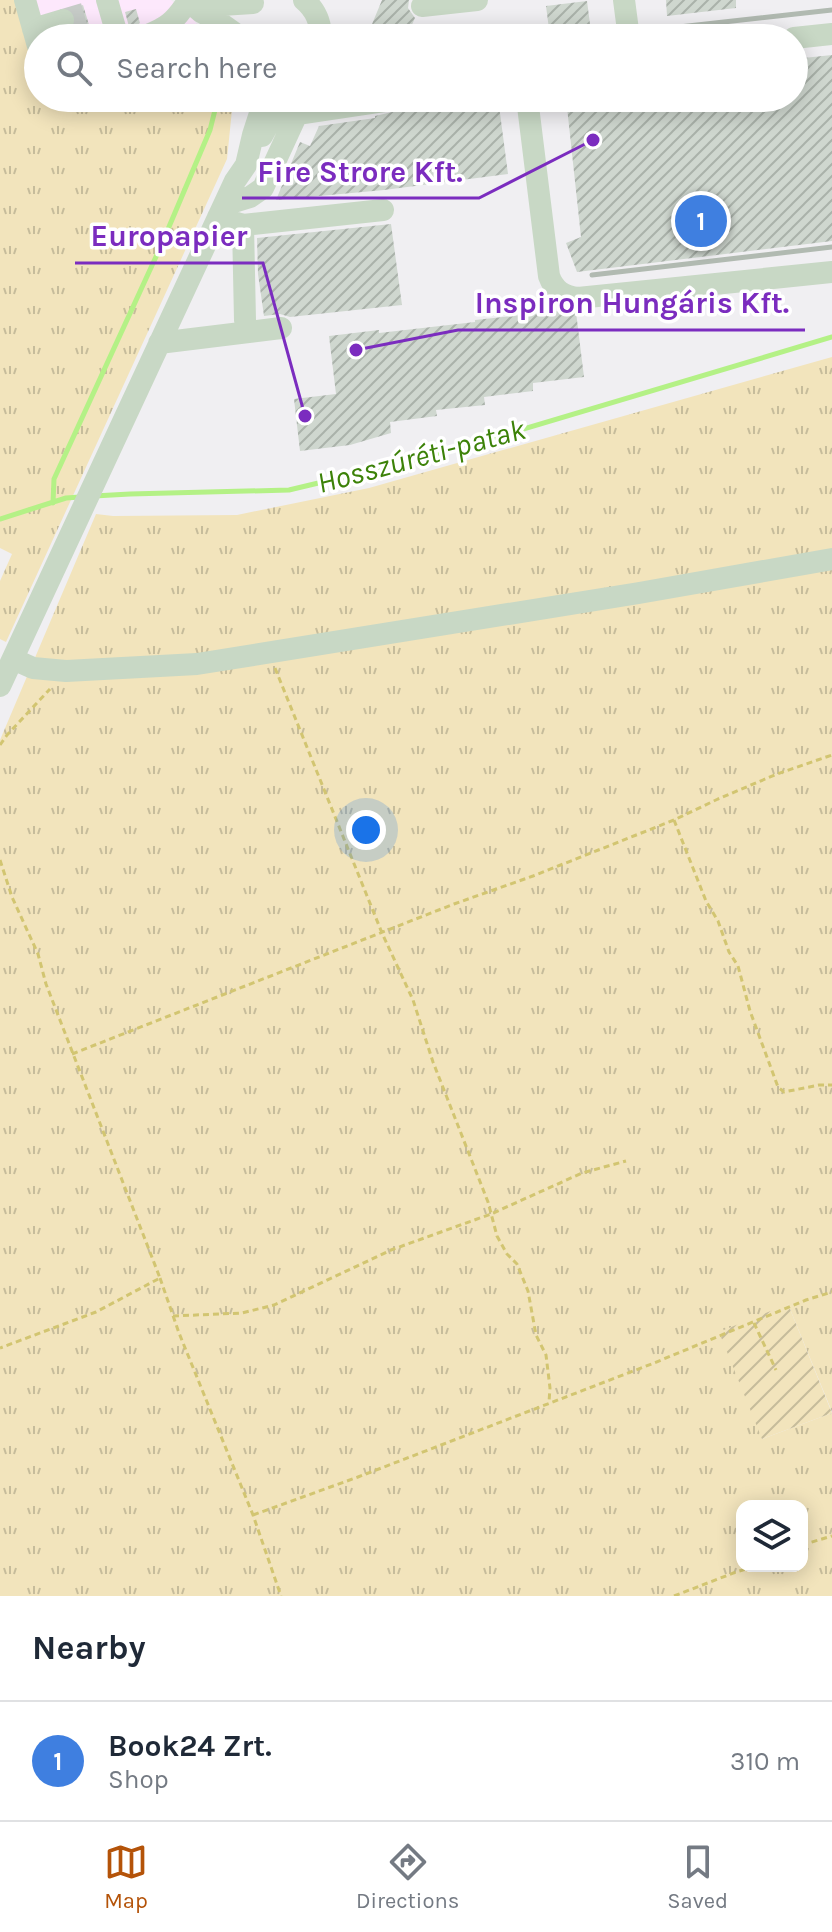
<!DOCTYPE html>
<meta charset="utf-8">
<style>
:root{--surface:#fff;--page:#f6f6f7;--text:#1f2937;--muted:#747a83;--line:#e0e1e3;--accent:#b45309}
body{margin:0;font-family:Karla,sans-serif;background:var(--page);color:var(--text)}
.controls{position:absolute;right:24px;bottom:24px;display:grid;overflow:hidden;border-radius:16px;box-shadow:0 4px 20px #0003}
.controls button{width:72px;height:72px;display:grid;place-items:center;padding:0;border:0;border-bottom:2px solid var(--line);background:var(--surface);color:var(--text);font:40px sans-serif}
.you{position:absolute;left:366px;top:830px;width:28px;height:28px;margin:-20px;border:6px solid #fff;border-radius:50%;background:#1a73e8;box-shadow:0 0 0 12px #1a73e833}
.badge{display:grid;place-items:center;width:52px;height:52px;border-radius:50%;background:var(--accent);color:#fff;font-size:26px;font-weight:700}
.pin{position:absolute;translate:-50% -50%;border:4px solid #fff;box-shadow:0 2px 8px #0006}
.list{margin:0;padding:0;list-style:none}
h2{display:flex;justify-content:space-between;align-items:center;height:104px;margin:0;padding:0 32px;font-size:34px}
h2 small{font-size:26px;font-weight:400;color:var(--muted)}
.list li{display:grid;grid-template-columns:52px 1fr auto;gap:24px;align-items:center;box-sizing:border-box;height:120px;padding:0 32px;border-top:2px solid var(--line)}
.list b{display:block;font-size:30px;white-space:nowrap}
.list p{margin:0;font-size:26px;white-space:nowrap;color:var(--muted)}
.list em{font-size:26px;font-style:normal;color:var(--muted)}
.icon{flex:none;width:44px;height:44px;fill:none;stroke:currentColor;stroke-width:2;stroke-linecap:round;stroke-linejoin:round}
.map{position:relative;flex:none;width:832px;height:1596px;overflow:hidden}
.search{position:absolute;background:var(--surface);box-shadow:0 4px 20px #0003;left:24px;right:24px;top:24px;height:88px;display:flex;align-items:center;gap:20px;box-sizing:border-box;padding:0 28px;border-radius:44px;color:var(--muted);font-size:30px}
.sheet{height:224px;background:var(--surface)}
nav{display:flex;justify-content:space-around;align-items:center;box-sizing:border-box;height:112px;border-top:2px solid var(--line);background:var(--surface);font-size:22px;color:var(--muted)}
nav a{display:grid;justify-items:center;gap:4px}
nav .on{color:var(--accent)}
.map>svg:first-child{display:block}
.commercial{fill:#fde8fc}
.grass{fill:url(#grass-tufts);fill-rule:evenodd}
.garden{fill:url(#garden-furrows)}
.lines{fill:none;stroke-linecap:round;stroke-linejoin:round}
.stream{stroke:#b4f186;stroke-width:5}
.building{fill:url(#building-hatch)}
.minor-tunnel{stroke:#c6cbc7;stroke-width:22;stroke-dasharray:22 11;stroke-linecap:butt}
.path{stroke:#d2c571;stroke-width:3;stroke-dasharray:6 4;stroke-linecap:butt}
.minor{stroke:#c8d8c5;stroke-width:22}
.rail{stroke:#b1bab1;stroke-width:5}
.labels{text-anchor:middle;stroke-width:7;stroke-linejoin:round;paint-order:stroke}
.water-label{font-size:30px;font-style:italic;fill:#3c8208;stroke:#fff}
.leader{fill:none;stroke:#7b2cbf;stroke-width:3}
.callout-dot{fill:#7b2cbf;stroke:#fff;stroke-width:3}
.callout-label{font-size:30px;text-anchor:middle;font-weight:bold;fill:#7b2cbf;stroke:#fff;stroke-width:7;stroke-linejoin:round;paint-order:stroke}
</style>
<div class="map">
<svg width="832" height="1596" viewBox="0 0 832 1596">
<defs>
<pattern id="grass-tufts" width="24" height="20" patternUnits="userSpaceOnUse" patternTransform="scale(2)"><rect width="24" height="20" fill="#f2e4bc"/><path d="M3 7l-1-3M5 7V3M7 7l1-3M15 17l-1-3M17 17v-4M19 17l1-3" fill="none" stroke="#c6bc9b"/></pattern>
<pattern id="garden-furrows" width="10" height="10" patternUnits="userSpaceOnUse" patternTransform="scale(2)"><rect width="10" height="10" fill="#f2e4bc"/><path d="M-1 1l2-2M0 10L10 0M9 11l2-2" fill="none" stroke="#c6bc9b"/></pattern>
<pattern id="building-hatch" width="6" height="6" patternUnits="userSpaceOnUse" patternTransform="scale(2)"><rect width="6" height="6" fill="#cfd7cf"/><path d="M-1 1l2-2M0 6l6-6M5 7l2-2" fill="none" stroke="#aab2aa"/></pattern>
</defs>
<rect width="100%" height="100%" fill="#f0eff2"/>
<path class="commercial" d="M 17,0 L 171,0 L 193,19 L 207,38 L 38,38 L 38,75 Z
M 44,98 L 121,98 L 82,110 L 45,101 Z"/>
<path class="grass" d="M 0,0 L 17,0 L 38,75 L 38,98 L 44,98 L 45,101 L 82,110 L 121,98 L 230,98 L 233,100 L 227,159 L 6,642 L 0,639 L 0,581 L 12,554 L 0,548 Z
M 832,357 L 832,1412 L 788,1304 L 762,1439 L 832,1413 L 832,1596 L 0,1596 L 0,740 L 96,514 L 113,516 L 237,515 L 369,488 ZM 742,1506 L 802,1506 L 802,1566 L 742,1566 Z"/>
<path class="garden" d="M 788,1304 L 832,1413 L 762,1439 L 719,1332 Z"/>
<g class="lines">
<path class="stream" d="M 94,496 L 130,494 L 289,490 L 440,454 L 832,337
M 53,503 L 54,479 L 160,248 L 210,130 L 218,98
M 0,519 L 66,498 L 80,497"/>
</g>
<path class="building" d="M 382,0 L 409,0 L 408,8 L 415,18 L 406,38 L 391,38 L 370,29 Z
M 666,0 L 736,0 L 736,8 L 667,16 Z
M 587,1 L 590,24 L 549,29 L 546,6 Z
M 83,5 L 93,38 L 69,38 L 67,33 L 74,29 L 77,22 L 76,15 L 71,9 Z
M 136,9 L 140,23 L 135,27 L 131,34 L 125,12 Z
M 832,55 L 832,241 L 577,272 L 566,243 L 581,237 L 566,98 L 794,98 L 794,59 Z
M 444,98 L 498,98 L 508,174 L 384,190 L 276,200 L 300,142 L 310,146 L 319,126 L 375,118 L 375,116 L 392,112 L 399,103 Z
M 391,224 L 402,305 L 290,317 L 280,314 L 264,316 L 258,274 L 257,238 Z
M 568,310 L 576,312 L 584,377 L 533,383 L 533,391 L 484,397 L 485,405 L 436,410 L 437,416 L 390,422 L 391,433 L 350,445 L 300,451 L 294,399 L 336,394 L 329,336 L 379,330 L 379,333 L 475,322 L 475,320 Z"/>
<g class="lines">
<path class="minor-tunnel" d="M 63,20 L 87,13"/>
<path class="path" d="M 275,668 L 382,933 L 413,1000 L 433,1062 L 488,1202 L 497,1236 L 507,1254 L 517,1264 L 528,1291 L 536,1335 L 546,1355 L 550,1388 L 549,1402
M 0,745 L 7,735 L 50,689
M 674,820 L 706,901 L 718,921 L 729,952 L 738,966 L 750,1011 L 778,1087 L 784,1092 L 819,1085 L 832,1085
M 0,860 L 12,897 L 38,954 L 46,984 L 160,1278 L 96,1312 L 0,1348
M 72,1054 L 454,904 L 533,876 L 674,820 L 718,799 L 777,774 L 832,755
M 160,1278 L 179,1333 L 253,1515 L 281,1596
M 173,1316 L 242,1313 L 274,1305 L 391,1250 L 491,1214 L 582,1173 L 626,1161
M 754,1323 L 776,1370
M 253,1515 L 358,1477 L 654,1363 L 806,1300 L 832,1292
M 802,1545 L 832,1536
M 674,1596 L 736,1572 L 757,1566"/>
<path class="minor" d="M 25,0 L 38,46
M 107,0 L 118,38
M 187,0 L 201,12 L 219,22 L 240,37
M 304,0 C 316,10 321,22 321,38
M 624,0 L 629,38
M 191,3 L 221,5 L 253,3
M 422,6 L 477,0
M 33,29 L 63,20
M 145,36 C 167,28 175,21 188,1
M 794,38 L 832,34
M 527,98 L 549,276 C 554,290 563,296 578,298 L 832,272
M 262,136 L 274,114 L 291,98
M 224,205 L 250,197 L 263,188 L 297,114 L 384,101 L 386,98
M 218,217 L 243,225 L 383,210
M 243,225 L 245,320
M 159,343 L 281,328
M 13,659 L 33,668 L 66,671 L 197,664 L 639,593 L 832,559
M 0,686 L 235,181 L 246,165 L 253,135 L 265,98"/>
<path class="rail" d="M 661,29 L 832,10
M 592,275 L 832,247"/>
</g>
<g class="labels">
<g class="water-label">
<text transform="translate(421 456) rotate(-15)" y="10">Hosszúréti-patak</text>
</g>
</g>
<path class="leader" d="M593 140L479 198H242M305 416L263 263H75M356 350L458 330H805"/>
<g class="callout-dot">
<circle cx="593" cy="140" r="8"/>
<circle cx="305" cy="416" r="8"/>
<circle cx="356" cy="350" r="8"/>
</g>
<g class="callout-label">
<text x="360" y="182">Fire Strore Kft.</text>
<text x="169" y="246">Europapier</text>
<text x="632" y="313">Inspiron Hungáris Kft.</text>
</g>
</svg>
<div class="controls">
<button><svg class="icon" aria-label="layers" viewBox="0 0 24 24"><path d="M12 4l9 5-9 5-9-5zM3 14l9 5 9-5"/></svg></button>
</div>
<div class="you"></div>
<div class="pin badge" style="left:701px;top:221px;background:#3f7fe0">1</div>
<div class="search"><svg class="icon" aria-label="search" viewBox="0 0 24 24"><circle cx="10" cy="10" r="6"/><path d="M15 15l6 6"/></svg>Search here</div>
</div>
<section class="sheet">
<h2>Nearby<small></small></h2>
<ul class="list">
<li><span class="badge" style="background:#3f7fe0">1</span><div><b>Book24 Zrt.</b><p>Shop</p></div><em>310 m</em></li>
</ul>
</section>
<nav>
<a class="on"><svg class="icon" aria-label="map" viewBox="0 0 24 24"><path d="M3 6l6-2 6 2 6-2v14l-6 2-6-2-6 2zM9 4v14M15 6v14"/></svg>Map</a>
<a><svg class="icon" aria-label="directions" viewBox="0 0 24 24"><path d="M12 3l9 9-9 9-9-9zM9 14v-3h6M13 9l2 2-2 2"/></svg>Directions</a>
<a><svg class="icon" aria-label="saved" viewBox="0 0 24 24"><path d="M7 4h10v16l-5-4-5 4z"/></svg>Saved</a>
</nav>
